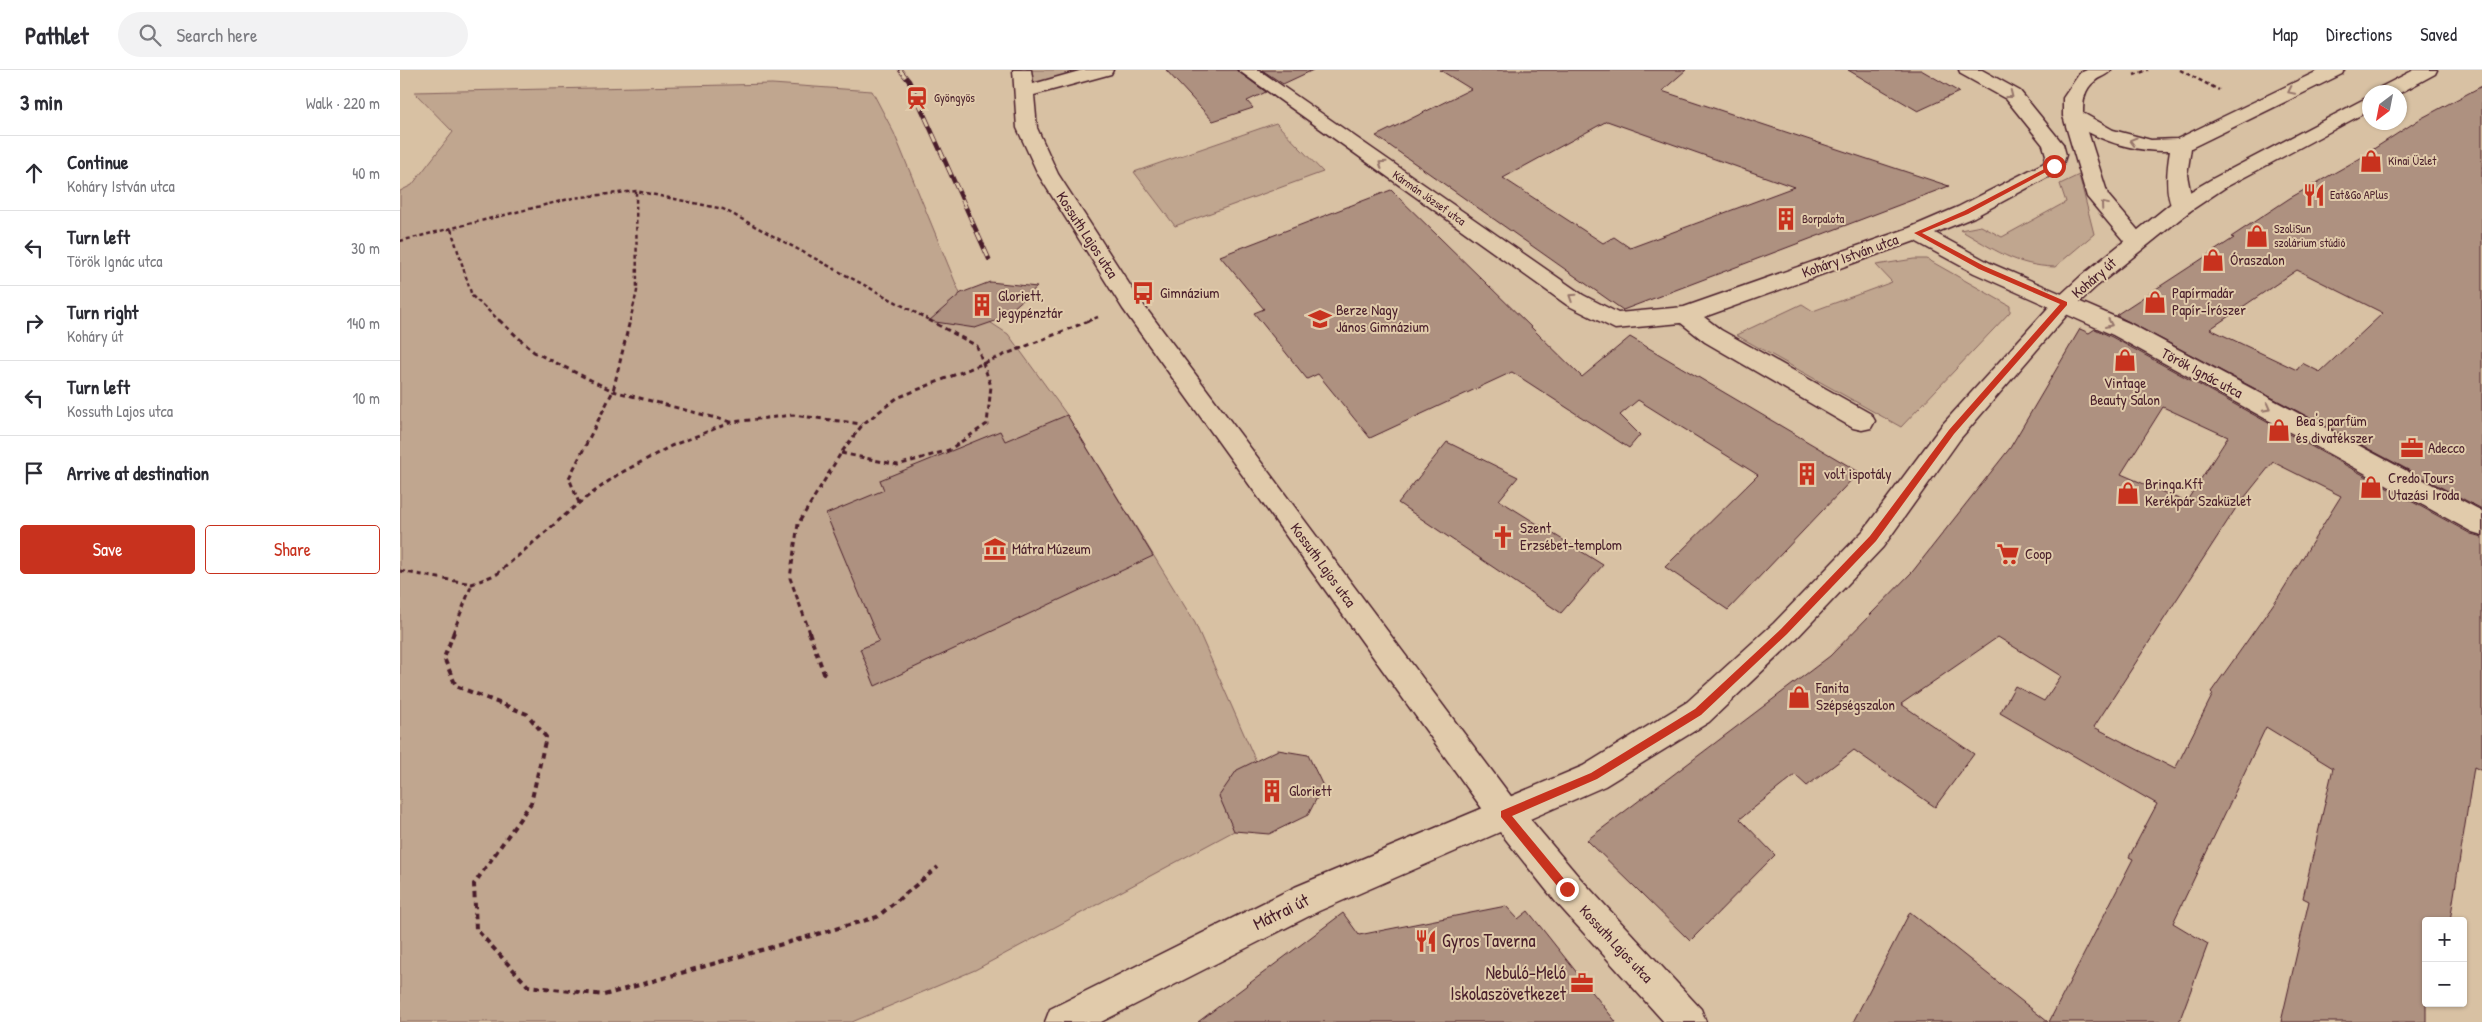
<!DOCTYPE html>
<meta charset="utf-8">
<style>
:root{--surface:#fff;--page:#f2f2f3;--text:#2b2b33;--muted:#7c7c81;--line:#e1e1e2;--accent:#c8321e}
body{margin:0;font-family:"Patrick Hand",sans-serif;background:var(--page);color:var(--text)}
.controls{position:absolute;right:15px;bottom:15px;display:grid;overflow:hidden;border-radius:5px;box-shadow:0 1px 4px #0004}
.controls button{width:45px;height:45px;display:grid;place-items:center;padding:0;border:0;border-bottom:1px solid var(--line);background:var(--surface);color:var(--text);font:25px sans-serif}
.compass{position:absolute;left:1962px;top:15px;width:45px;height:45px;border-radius:50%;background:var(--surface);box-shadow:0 1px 4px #0004;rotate:212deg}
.stop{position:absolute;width:15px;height:15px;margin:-11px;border:4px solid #c8321e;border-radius:50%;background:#fff}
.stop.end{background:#c8321e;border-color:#fff;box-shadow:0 1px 5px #0008}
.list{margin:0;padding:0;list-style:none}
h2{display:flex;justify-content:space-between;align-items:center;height:65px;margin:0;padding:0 20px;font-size:21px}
h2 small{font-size:16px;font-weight:400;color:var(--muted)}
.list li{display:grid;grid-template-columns:32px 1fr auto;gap:15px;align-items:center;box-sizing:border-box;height:75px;padding:0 20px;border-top:1px solid var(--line)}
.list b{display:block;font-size:19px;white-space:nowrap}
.list p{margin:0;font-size:16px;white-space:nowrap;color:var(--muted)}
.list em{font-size:16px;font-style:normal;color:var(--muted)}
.actions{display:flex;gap:10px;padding:15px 20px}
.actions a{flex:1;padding:11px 0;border:1px solid var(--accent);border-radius:5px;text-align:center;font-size:18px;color:var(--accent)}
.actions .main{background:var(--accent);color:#fff}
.icon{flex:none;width:28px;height:28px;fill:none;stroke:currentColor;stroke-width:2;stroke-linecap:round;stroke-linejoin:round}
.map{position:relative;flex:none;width:2082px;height:952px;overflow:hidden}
header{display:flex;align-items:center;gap:30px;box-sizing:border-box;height:70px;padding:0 25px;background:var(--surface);border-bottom:1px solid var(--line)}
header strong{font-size:24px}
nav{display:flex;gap:28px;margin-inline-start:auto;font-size:18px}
.search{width:350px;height:45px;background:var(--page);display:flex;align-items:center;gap:12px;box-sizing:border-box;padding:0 18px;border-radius:28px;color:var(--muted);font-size:19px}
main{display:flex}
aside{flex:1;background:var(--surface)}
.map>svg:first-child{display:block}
.green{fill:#c0a68f;stroke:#85625d}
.building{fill:#ae9180;stroke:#4a1f2b;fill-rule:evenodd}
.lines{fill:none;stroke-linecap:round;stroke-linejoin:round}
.minor-casing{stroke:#4a1f2b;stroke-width:3}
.major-casing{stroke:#4a1f2b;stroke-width:3}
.path-far2{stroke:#4a1f2b;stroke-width:2.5;stroke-dasharray:4 3;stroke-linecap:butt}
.path-far1{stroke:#4a1f2b;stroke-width:3;stroke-dasharray:5 4;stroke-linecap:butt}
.path{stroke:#4a1f2b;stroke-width:4;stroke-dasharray:5.5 4.5;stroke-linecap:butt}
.minor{fill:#e1cbab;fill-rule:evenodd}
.major{fill:#e1cbab;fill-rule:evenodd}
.rail-casing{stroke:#4a1f2b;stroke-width:4.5}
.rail{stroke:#e1cbab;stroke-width:3;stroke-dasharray:9;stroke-linecap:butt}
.oneway{stroke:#96756b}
.route{fill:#c8321e}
.labels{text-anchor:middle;stroke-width:4;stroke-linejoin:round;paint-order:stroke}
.far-poi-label{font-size:12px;fill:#4a1f2b;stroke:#e1cbab;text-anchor:start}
.far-street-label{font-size:12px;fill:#4a1f2b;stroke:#e1cbab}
.street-label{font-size:15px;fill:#4a1f2b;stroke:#e1cbab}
.poi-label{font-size:15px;fill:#4a1f2b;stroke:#e1cbab;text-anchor:start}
.near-street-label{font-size:18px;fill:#4a1f2b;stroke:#e1cbab}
.near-poi-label{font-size:18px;fill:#4a1f2b;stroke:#e1cbab;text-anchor:start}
</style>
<header>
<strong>Pathlet</strong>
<div class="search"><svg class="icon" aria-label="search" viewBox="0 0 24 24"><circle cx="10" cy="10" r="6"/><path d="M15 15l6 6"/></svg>Search here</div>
<nav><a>Map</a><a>Directions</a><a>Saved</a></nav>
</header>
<main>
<aside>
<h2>3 min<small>Walk · 220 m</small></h2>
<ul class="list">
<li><svg class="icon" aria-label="ahead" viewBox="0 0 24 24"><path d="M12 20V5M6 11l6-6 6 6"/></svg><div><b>Continue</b><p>Koháry István utca</p></div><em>40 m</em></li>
<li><svg class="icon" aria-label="left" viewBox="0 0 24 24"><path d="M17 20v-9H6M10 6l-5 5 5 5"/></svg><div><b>Turn left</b><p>Török Ignác utca</p></div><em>30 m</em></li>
<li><svg class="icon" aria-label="right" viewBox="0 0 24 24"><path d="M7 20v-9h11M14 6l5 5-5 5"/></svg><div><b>Turn right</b><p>Koháry út</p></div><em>140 m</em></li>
<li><svg class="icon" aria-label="left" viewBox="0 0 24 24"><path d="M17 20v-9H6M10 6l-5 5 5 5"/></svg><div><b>Turn left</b><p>Kossuth Lajos utca</p></div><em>10 m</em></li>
<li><svg class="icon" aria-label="arrive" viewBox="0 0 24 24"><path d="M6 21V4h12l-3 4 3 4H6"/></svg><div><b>Arrive at destination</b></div></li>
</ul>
<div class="actions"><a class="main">Save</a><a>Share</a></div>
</aside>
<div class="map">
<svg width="2082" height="952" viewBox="0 0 2082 952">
<rect width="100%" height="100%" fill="#d8c1a3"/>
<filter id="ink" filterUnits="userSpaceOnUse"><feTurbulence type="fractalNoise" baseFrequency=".02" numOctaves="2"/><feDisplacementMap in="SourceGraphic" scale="10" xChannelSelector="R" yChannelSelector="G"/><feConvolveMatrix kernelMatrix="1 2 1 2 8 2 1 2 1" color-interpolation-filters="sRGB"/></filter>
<g filter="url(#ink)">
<path class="green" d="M 622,0 L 704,0 L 623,22 Z
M 372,14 L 472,21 L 494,63 L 565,236 L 608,264 L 667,345 L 795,553 L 873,730 L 834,761 L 575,900 L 452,952 L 0,952 L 0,121 L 12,115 L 53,62 L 14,22 Z
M 876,53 L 923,102 L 775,156 L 734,102 Z
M 1679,105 L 1694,164 L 1655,197 C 1615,196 1594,179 1560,160 L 1581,156 L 1602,167 L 1666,132 L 1660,114 Z
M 1514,189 L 1527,189 L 1610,236 L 1610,242 L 1501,357 L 1336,265 L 1402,234 L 1413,241 L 1492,212 L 1476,195 Z"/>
<path class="building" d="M 766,0 L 836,0 L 866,22 L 847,31 L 853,38 L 813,51 Z
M 862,0 L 913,0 L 883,14 Z
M 1040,0 L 1286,0 L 1262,21 L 1549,116 L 1223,240 L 976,66 L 1071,19 ZM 1207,51 L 1394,117 L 1230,178 L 1214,167 L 1203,173 L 1103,108 Z
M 1448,0 L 1521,0 L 1559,22 L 1518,41 Z
M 2082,16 L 2082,439 L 1716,245 L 1834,168 L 1831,167 L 1890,128 L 1973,81 L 1972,80 L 2020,49 ZM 1897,200 L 1983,243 L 1920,302 L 1902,293 L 1897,300 L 1810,259 Z
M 991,120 L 1182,307 L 1230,267 L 1459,402 L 1328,540 L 1265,497 L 1358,405 L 1238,330 L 1220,345 L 1240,365 L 1229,378 L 1112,302 L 970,368 L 918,304 L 907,309 L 854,243 L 864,239 L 820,186 Z
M 590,212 L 637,217 L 601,249 L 575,258 L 529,251 L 561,223 Z
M 1680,259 L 1689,263 L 1695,259 L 1712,267 L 2071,464 L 2082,467 L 2082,701 L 2074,697 L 2050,851 L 2026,851 L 2026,952 L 1881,952 L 1909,831 L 1903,828 L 1933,698 L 1866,657 L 1773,853 L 1808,874 L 1779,952 L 1649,952 L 1733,789 L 1729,787 L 1757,734 L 1600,643 L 1615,616 L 1644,631 L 1661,606 L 1598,567 L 1501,634 L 1574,684 L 1535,737 L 1454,680 L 1407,716 L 1395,705 L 1340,749 L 1375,785 L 1290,871 L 1187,770 L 1430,586 L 1513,501 L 1610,378 ZM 1763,337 L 1828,367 L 1786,432 L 1721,404 ZM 1873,392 L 1941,426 L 1879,526 L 1811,622 L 1813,624 L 1775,699 L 1694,657 L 1836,438 Z
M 667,345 L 753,486 L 475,616 L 460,579 L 479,571 L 426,444 L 484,420 L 480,410 L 600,361 L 605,371 Z
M 1047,372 L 1118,407 L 1099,430 L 1203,495 L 1161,543 L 998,433 Z
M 878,680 L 908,685 L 923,716 L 908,745 L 869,764 L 834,761 L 819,726 L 837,700 Z
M 1106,836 L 1118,849 L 1128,841 L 1216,952 L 798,952 L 943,843 L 959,865 Z
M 1510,842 L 1648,952 L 1453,952 Z"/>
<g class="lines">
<defs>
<path id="minor" d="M 613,0 L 631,0 L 633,14 L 683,0 L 713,0 L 711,4 L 634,25 L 637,58 L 658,104 L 739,229 L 1116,733 L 1121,744 L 1116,755 L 1105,759 L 1094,755 L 723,239 L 638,104 L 617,58 Z
M 838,0 L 859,0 L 1183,225 L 1218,243 L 1284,237 L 1509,158 L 1558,137 L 1644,93 L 1646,85 L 1643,75 L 1606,29 L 1561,4 L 1559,0 L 1582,0 L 1620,21 L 1663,74 L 1666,85 L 1661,100 L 1574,147 L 1535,163 L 1590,193 L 1729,253 L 2082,441 L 2082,465 L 2072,462 L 1713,265 L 1574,203 L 1515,171 L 1304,247 L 1321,260 L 1471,344 L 1475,351 L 1471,358 L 1462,360 L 1453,358 L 1305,272 L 1281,253 L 1215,259 L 1167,235 Z
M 1687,0 L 1711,0 C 1707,6 1700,6 1695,11 C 1684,19 1683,31 1683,43 L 1713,60 L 1751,70 L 1777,69 L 1920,0 L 1944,0 L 1942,4 L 1791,78 L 1787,105 L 1793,136 L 1790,141 L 1782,143 L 1774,141 C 1764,125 1767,99 1770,81 C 1743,82 1712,75 1688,62 L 1708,125 L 1747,171 L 1744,176 L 1736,178 L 1728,176 L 1687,127 L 1663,46 L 1663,28 L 1680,3 Z"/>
<path id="major" d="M 2014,0 L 2037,0 L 2035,4 L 2000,23 L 1976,22 L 1979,18 Z
M 1970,26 L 1970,40 L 1826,117 L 1790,141 L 1697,216 L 1672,239 L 1560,369 L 1483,477 L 1394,571 L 1309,652 L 1205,716 L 1130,749 L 1179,807 L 1301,939 L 1306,952 L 1264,952 L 1155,831 L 1100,762 L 919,841 L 701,952 L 645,952 L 650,939 L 895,817 L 1183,696 L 1287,632 L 1374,553 L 1463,461 L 1542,355 L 1656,229 L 1681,206 L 1774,131 L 1812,109 Z"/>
</defs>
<use href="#minor" class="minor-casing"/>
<use href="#major" class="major-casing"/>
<path class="path-far2" d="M 1780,0 L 1819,20
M 1734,5 L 1748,0
M 51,159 L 72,226 L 100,251
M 0,171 L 173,128 L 236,121 L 323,139 L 531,251
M 230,251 L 237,221 L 236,121
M 688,251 L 698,247"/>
<path class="path-far1" d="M 99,250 L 134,282 L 213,321 L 331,352
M 441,383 L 498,395 L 549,380 L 587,354 L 591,316 L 577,276 L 529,250
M 179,433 L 169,408 L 213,321 L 230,250
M 0,501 L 72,514 L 97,504 L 179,433 L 217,405 L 271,376 L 332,352 L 393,345 L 462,354
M 53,563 L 72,514
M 410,563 L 390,508 L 398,454 L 441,383 L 463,354 L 497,328 L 691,250"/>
<path class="path" d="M 54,562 L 44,588 L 56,616 L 127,644 L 146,667 L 131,733 L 74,814 L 76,859 L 128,916 L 204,925 L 477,847 L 538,797
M 409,562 L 426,609"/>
<use href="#minor" class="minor"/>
<use href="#major" class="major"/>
<defs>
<path id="rail" d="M 500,0 L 509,11 L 589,189"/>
</defs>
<use href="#rail" class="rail-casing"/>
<use href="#rail" class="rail"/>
</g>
<defs><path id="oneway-chevron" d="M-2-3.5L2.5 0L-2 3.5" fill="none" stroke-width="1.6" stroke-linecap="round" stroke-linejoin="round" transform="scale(1.25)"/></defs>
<g class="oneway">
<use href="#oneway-chevron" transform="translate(1891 21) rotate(154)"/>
<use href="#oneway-chevron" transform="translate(1610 25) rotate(38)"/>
<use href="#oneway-chevron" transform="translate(1733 71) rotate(-164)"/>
<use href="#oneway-chevron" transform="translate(982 94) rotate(-145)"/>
<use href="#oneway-chevron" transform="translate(1704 135) rotate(-130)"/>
<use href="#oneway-chevron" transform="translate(1172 227) rotate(-147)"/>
<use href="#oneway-chevron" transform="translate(1709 254) rotate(24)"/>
<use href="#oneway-chevron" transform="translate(1867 338) rotate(28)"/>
</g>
</g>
<path class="route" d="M 1652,95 L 1657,96 L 1568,144 L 1522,163 L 1584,196 L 1667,232 L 1667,235 L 1554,364 L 1476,471 L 1387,564 L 1301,645 L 1197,709 L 1112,746 L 1170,816 L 1170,823 L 1163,823 L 1101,747 L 1101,741 L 1191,703 L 1295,639 L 1381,559 L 1470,466 L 1549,360 L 1660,234 L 1579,199 L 1514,163 L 1564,141 Z"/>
<defs>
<symbol id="station-bare" viewBox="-9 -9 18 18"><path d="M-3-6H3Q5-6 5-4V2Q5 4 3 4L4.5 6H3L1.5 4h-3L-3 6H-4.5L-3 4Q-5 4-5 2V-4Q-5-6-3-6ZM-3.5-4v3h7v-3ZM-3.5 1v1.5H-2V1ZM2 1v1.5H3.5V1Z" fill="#c8321e" stroke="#e1cbab" stroke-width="2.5" paint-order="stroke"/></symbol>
<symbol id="shop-bare" viewBox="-9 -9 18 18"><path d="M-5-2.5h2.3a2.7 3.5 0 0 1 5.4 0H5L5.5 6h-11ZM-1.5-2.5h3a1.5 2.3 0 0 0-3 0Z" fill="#c8321e" stroke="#e1cbab" stroke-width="2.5" paint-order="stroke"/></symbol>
<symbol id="restaurant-bare" viewBox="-9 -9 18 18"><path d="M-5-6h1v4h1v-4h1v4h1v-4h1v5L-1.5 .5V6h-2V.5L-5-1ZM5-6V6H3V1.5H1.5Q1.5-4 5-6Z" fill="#c8321e" stroke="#e1cbab" stroke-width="2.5" paint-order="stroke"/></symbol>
<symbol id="building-bare" viewBox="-9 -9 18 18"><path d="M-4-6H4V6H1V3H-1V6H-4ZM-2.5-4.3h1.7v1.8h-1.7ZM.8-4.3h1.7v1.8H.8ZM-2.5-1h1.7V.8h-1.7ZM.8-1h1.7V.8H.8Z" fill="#c8321e" stroke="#e1cbab" stroke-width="2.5" paint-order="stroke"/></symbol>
<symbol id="bus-bare" viewBox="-9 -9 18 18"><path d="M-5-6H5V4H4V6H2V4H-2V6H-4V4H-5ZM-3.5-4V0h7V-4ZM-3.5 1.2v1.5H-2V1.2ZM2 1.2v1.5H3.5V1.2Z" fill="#c8321e" stroke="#e1cbab" stroke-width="2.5" paint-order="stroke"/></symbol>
<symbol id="school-bare" viewBox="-9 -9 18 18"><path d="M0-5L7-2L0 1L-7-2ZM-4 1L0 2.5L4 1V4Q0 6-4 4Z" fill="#c8321e" stroke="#e1cbab" stroke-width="2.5" paint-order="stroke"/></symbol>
<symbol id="office-bare" viewBox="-9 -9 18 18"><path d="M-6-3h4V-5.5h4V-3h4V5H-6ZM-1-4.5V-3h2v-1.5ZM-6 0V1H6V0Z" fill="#c8321e" stroke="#e1cbab" stroke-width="2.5" paint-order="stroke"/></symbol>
<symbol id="church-bare" viewBox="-9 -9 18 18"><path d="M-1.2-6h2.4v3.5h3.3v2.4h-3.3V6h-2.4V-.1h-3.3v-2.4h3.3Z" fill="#c8321e" stroke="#e1cbab" stroke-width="2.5" paint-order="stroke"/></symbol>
<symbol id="museum-bare" viewBox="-9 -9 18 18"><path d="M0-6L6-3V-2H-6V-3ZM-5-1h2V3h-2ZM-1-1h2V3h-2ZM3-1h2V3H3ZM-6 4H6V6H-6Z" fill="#c8321e" stroke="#e1cbab" stroke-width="2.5" paint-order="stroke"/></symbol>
<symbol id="supermarket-bare" viewBox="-9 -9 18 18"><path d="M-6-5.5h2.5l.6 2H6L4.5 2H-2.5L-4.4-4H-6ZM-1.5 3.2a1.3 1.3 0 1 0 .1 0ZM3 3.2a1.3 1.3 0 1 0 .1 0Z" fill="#c8321e" stroke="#e1cbab" stroke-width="2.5" paint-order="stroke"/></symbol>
</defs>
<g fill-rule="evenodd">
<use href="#station-bare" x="501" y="12" width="32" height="32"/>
<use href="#shop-bare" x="1955" y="75" width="32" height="32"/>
<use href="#restaurant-bare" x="1898" y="109" width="32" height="32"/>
<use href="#building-bare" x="1370" y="133" width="32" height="32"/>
<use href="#shop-bare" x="1841" y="150" width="32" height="32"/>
<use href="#shop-bare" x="1797" y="174" width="32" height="32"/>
<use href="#bus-bare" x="727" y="207" width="32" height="32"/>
<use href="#shop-bare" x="1739" y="216" width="32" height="32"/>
<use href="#building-bare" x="566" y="219" width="32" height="32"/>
<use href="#school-bare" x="904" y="233" width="32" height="32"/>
<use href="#shop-bare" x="1709" y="274" width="32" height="32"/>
<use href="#shop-bare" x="1863" y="344" width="32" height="32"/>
<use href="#office-bare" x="1996" y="362" width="32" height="32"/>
<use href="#building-bare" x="1391" y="388" width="32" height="32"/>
<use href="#shop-bare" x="1955" y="401" width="32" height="32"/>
<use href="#shop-bare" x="1712" y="407" width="32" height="32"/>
<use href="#church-bare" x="1087" y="451" width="32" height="32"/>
<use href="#museum-bare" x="579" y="463" width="32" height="32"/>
<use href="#supermarket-bare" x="1592" y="468" width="32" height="32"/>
<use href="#shop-bare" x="1383" y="611" width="32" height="32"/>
<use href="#building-bare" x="856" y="705" width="32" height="32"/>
<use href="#restaurant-bare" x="1010" y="855" width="32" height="32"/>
<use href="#office-bare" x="1166" y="897" width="32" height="32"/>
</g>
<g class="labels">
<g class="far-poi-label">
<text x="534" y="32">Gyöngyös</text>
<text x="1988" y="95">Kínai Üzlet</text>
<text x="1930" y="129">Eat&amp;Go APlus</text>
<text x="1402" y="153">Borpalota</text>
<text x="1874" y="163">SzoliSun<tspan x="1874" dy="14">szolárium stúdió</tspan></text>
</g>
<g class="far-street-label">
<text transform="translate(1029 128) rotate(35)" y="4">Kármán József utca</text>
</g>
<g class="street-label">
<text transform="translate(687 165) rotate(57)" y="5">Kossuth Lajos utca</text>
<text transform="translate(1450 186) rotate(-20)" y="5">Koháry István utca</text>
<text transform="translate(1694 208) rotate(-41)" y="5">Koháry út</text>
<text transform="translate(1802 303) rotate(28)" y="5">Török Ignác utca</text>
<text transform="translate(923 495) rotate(54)" y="5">Kossuth Lajos utca</text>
<text transform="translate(1216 874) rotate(47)" y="5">Kossuth Lajos utca</text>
</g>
<g class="poi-label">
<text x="1830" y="195">Óraszalon</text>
<text x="760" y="228">Gimnázium</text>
<text x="1772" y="228">Papírmadár<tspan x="1772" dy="17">Papír-Írószer</tspan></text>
<text x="598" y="231">Gloriett,<tspan x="598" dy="17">jegypénztár</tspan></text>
<text x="936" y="245">Berze Nagy<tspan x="936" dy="17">János Gimnázium</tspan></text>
<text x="1725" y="318" text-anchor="middle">Vintage<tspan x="1725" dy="17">Beauty Salon</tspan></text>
<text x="1896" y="356">Bea's parfüm<tspan x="1896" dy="17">és divatékszer</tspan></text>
<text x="2028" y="383">Adecco</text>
<text x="1424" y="409">volt ispotály</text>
<text x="1988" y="413">Credo Tours<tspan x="1988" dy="17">Utazási Iroda</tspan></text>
<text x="1745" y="419">Bringa.Kft<tspan x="1745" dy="17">Kerékpár Szaküzlet</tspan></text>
<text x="1120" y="463">Szent<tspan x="1120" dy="17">Erzsébet-templom</tspan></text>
<text x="612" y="484">Mátra Múzeum</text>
<text x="1625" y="489">Coop</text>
<text x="1416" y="623">Fanita<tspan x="1416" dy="17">Szépségszalon</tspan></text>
<text x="889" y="726">Gloriett</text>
</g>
<g class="near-street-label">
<text transform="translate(881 842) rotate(-26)" y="6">Mátrai út</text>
</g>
<g class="near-poi-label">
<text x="1042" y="877">Gyros Taverna</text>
<text x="1166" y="909" text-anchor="end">Nebuló-Meló<tspan x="1166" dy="21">Iskolaszövetkezet</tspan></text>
</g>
</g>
</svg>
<div class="controls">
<button>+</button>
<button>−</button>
</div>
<svg class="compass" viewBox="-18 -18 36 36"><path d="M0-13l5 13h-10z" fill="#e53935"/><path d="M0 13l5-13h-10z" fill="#7c7c81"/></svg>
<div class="stop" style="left:1654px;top:96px"></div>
<div class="stop end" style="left:1167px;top:819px"></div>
</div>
</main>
